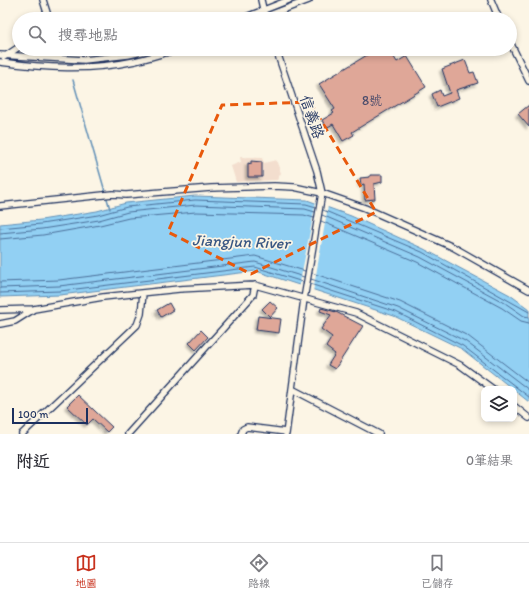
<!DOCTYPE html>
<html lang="zh-TW">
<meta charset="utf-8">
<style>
:root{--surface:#fff;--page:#f7f7f7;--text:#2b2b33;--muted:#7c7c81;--line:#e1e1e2;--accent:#c8321e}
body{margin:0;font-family:Itim,"LXGW WenKai TC",sans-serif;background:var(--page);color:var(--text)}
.controls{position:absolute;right:12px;bottom:12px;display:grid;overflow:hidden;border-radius:8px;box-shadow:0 2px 6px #0003}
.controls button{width:36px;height:36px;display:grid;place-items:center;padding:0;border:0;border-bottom:1px solid var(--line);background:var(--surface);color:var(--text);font:20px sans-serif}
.scale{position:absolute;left:12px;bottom:10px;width:76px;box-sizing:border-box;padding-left:4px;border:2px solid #1b2f5e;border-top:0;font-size:11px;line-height:14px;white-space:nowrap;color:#1b2f5e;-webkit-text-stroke:3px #fcf5e5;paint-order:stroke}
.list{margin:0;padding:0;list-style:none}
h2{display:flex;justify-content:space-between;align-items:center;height:52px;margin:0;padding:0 16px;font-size:17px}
h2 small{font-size:13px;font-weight:400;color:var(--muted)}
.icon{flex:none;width:22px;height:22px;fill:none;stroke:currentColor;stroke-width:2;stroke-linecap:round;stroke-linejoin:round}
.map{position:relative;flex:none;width:529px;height:434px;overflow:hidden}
.search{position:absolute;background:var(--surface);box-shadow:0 2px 6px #0003;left:12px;right:12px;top:12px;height:44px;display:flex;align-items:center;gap:10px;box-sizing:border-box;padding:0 14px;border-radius:22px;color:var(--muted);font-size:15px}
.sheet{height:108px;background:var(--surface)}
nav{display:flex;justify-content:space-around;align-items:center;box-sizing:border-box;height:56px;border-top:1px solid var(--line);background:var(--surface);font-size:11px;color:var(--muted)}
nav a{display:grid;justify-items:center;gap:2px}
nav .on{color:var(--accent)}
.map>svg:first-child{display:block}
.built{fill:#f3dece}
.water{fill:#92d0f3;stroke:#6290b7}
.pier{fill:#fcf5e5}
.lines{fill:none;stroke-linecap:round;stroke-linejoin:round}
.shore{stroke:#4b6f9a;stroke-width:1}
.stream{stroke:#6290b7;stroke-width:1.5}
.building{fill:#dfa798;stroke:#1b2f5e;filter:url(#shadow)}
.minor-casing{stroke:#1b2f5e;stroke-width:8}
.minor{stroke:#fcf5e5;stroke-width:5.5}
.marked{fill:none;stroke:#e8590c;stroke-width:3;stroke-dasharray:8 5;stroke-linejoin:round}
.labels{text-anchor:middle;stroke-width:3.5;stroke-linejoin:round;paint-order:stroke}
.number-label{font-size:13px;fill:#4c4d6c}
.street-label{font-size:15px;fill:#1b2f5e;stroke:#fcf5e5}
.water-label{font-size:16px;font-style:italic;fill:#395783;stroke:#fcf5e5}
</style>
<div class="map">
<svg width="529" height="434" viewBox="0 0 529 434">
<defs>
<filter id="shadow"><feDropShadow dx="-2.5" dy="2.5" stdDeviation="1" flood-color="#0004"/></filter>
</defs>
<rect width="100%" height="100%" fill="#fcf5e5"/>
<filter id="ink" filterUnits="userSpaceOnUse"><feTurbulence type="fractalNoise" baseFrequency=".025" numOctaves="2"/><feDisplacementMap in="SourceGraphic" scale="8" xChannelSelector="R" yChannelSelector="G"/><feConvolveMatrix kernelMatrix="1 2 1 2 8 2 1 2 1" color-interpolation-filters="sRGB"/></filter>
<g filter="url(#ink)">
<path class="built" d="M 240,157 L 262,158 L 264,163 L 276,160 L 281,173 L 277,180 L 236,182 L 231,166 L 241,162 Z"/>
<path class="water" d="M 195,196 L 307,200 L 351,216 L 424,249 L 510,295 L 529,309 L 529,402 L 462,349 L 394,316 L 256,271 L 60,295 L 0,297 L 0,224 L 41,220 L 97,211 L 126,203 Z"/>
<path class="pier" d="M 316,201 L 328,206 L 313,292 L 299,287 Z"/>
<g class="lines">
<path class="shore" d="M 323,210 L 422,252 L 529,312
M 322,215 L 420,257 L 505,303 L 524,316 L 529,317
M 321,221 L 417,262 L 502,308 L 521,321 L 529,323
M 0,228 L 41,224 L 98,215 L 127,207 L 195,200 L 306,204 L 316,207
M 0,233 L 42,229 L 99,220 L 128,212 L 196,205 L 305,209 L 315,212
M 0,239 L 43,235 L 100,225 L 129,218 L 196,212 L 304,215 L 314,218
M 312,273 L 400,302 L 468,336 L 529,383
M 311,279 L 398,308 L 465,341 L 529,390
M 0,282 L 59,280 L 255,256 L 305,271
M 310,284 L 396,312 L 463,346 L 529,397
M 0,288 L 59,286 L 255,262 L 304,277
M 0,293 L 60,291 L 255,267 L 303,282"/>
<path class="stream" d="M 73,80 L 110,209"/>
</g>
<path class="building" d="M 377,49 L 389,49 L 397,62 L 407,56 L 426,87 L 352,132 L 354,135 L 343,141 L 333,124 L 326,128 L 322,120 L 334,113 L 332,111 L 335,109 L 319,84 Z
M 465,60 L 470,73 L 474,72 L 478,83 L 456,90 L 459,98 L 437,107 L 432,94 L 440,90 L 442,96 L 450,93 L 442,69 Z
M 529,105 L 529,127 L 518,114 Z
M 251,161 L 262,162 L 262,177 L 248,177 L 248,163 L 251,164 Z
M 370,175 L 382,175 L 382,182 L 374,184 L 375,199 L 365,200 L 364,184 L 361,185 L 360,178 L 370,177 Z
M 270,301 L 278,308 L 270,317 L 262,309 Z
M 169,303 L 173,310 L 161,317 L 157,310 Z
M 321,308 L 336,312 L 363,326 L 335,369 L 328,365 L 335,354 L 326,347 L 332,337 L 321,329 L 331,315 L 320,311 Z
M 258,316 L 281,319 L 279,333 L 256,330 Z
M 201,330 L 208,337 L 196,350 L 189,343 Z
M 78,395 L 112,427 L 107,432 L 93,419 L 87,425 L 67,406 Z"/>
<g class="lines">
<defs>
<path id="minor" d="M 43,0 L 49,19
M 261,0 L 264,13
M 491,0 L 499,19
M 241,19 L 289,0
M 259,19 L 309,0
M 510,42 L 529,81
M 276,49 L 317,171 L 322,193 L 304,299 L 286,434
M 0,55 L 84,60 L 128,55 L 155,49
M 4,57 L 19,47
M 0,62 C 45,68 89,71 135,61 C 149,58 164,53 179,49
M 0,206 L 113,194 L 126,195 L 211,188 L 274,186 L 294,187 L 322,193 L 365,208 L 453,247 L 529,290
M 0,310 L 34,309 L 103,297 L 179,289 L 255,285 L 356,313 L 460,365 L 493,389
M 0,324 L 15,321 L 34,309
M 292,389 L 379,434
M 514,406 L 529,418
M 22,434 L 137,325 L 141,314 L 143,293
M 128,434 L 253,295 L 255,285
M 241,434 L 243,429 L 247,427 L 286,432"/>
</defs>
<use href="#minor" class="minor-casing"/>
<use href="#minor" class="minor"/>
</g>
</g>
<path class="marked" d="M 310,102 L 376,212 L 251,274 L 168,232 L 222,105 Z"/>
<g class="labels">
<g class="number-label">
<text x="372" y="105">8號</text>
</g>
<g class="street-label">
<text transform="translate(312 117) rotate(71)" y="5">信義路</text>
</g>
<g class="water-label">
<text transform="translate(241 241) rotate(2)" y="6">Jiangjun River</text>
</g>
</g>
</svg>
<div class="controls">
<button><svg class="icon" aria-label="layers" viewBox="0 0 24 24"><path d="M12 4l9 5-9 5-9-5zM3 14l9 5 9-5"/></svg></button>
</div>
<div class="scale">100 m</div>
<div class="search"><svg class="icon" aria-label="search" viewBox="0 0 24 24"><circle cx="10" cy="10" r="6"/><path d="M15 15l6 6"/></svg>搜尋地點</div>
</div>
<section class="sheet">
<h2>附近<small>0筆結果</small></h2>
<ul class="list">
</ul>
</section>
<nav>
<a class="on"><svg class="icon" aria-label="map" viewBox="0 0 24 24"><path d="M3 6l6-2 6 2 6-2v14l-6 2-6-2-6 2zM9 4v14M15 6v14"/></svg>地圖</a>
<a><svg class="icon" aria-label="directions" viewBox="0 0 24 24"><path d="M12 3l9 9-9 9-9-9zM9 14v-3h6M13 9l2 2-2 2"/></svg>路線</a>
<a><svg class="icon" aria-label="saved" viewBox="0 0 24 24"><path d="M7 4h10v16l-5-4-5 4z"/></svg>已儲存</a>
</nav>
